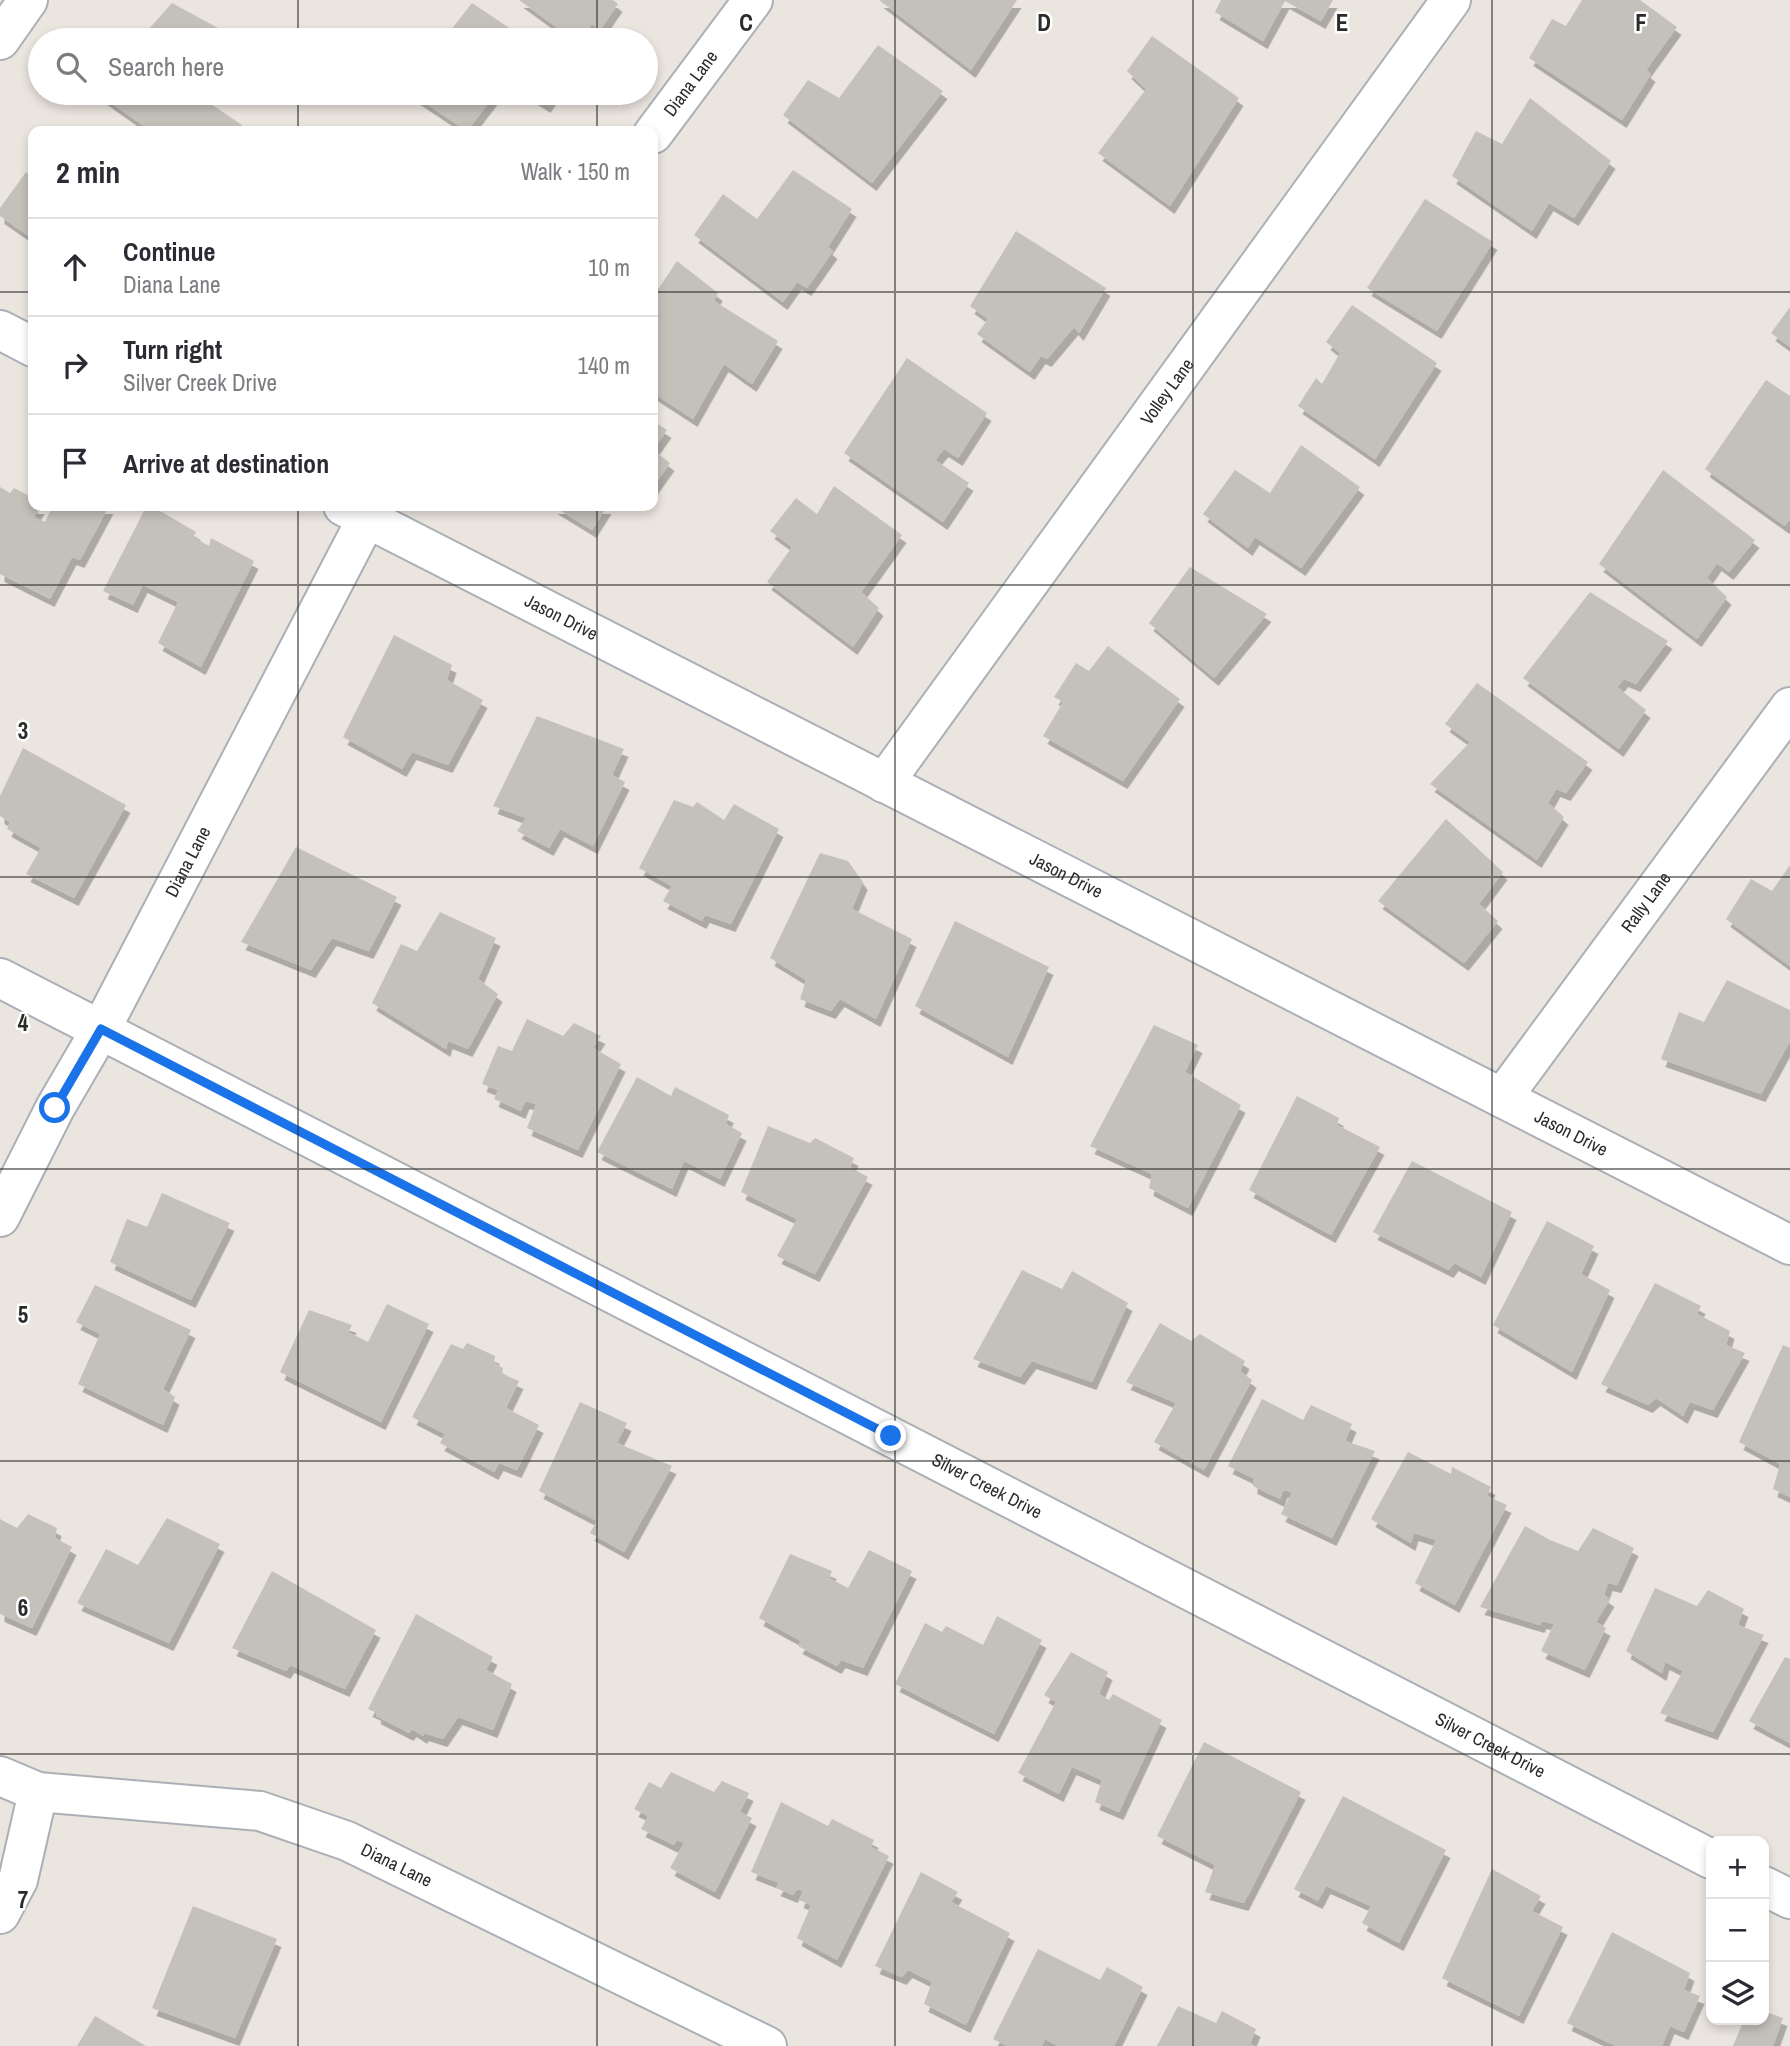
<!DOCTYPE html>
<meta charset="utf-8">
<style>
:root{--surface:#fff;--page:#f7f7f7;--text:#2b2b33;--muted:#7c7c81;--line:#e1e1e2}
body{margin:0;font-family:"Archivo Narrow",sans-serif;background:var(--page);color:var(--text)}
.controls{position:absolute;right:21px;bottom:21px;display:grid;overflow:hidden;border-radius:14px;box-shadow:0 4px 10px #0003}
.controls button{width:63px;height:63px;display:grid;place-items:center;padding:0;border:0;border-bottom:2px solid var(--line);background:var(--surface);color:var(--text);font:35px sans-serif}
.stop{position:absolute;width:21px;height:21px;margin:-16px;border:5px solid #1a73e8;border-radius:50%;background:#fff}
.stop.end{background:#1a73e8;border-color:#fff;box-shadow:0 2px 7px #0008}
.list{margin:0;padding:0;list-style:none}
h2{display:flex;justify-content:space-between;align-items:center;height:91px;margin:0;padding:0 28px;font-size:30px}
h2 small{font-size:23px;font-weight:400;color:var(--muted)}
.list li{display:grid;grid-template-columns:46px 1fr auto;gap:21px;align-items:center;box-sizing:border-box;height:98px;padding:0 28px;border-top:2px solid var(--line)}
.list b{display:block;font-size:26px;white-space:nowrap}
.list p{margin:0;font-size:23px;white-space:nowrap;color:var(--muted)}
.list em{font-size:23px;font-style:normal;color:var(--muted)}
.icon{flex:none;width:38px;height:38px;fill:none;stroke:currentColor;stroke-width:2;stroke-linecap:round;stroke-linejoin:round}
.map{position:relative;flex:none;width:1790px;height:2046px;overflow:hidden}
.search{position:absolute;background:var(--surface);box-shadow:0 4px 10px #0003;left:28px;top:28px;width:630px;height:77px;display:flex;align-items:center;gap:18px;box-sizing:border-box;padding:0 24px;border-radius:38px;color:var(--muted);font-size:26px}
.panel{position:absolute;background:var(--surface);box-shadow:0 4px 10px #0003;left:28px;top:126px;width:630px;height:385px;border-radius:14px}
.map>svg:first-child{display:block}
.building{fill:#c4c0ba;filter:url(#shadow)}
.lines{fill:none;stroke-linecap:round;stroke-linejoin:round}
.street-casing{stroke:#abafb6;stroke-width:42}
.street{stroke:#fff;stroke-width:38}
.route{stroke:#1a73e8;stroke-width:9}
.grid{fill:none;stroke:#2b2b2b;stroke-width:2;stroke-opacity:0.55}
.labels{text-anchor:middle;stroke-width:5;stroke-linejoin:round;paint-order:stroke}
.street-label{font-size:18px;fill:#2b2b2b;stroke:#fff}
.grid-label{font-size:23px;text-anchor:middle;font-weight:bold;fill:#2b2b2b;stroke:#fff;stroke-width:5;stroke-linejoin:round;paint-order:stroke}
</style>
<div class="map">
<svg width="1790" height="2046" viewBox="0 0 1790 2046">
<defs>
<filter id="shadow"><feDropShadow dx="4.5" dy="8" stdDeviation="0" flood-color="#0004"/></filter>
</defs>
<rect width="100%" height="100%" fill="#ebe5df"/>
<path class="building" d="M 519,0 L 613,0 L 618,4 L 600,30 L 592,24 L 579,40 L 574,40 Z
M 879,0 L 1017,0 L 971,70 Z
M 1221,0 L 1333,0 L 1321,21 L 1285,1 L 1263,41 L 1215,12 Z
M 1582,0 L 1640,0 L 1677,27 L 1646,70 L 1651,74 L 1622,120 L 1529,58 L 1552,19 L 1566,26 Z
M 172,3 L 240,40 L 139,40 Z
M 472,3 L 527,40 L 443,40 Z
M 1152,36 L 1239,98 L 1170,206 L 1098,153 L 1146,89 L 1127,71 Z
M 878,45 L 943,91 L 872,183 L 783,115 L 808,80 L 839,98 Z
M 97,93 L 206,93 L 202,98 L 242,125 L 238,131 L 151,131 Z
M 410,93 L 496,93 L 467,131 Z
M 527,93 L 554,93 L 546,105 Z
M 1530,98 L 1611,161 L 1574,218 L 1549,203 L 1532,231 L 1452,176 L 1476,131 L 1502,144 Z
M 793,170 L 852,209 L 828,247 L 833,251 L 807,288 L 797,282 L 783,302 L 694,235 L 723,194 L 757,219 Z
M 26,172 L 33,177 L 33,239 L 0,216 L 0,208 Z
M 1425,199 L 1493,242 L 1437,331 L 1367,288 Z
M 1016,231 L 1106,288 L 1079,333 L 1074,327 L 1047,359 L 1041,356 L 1030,372 L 977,334 L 988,319 L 970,306 Z
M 677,261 L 718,293 L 714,301 L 778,341 L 752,384 L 724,364 L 693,419 L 653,393 L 653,321 L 656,314 L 653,312 L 653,297 Z
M 1352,305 L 1437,363 L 1375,459 L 1298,406 L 1316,378 L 1322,384 L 1340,353 L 1326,342 Z
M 1790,307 L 1790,347 L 1771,333 Z
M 907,358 L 987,413 L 958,458 L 944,449 L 935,460 L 969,483 L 943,522 L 844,453 Z
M 1766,380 L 1790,396 L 1790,519 L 1785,526 L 1705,469 Z
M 653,421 L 667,430 L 653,450 L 670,463 L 653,487 Z
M 1301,445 L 1360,487 L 1301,568 L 1255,537 L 1248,548 L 1203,514 L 1235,470 L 1270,493 Z
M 1663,470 L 1755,540 L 1729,572 L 1717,563 L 1707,578 L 1727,597 L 1697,639 L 1599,564 Z
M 834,486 L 902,535 L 861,592 L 879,608 L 853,647 L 767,582 L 792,547 L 770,531 L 796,498 L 817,514 Z
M 0,487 L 10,493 L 14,488 L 33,498 L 33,506 L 40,506 L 34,517 L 45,522 L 53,506 L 109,506 L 80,560 L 72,557 L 50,599 L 0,574 Z
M 553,506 L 607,506 L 592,530 Z
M 146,507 L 162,512 L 196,532 L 193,537 L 209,546 L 211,538 L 254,561 L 201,667 L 158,643 L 178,602 L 143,585 L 133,605 L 103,591 Z
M 1190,567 L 1267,614 L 1214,678 L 1149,623 Z
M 1590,592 L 1668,641 L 1636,684 L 1624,679 L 1617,687 L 1646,710 L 1619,749 L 1523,678 Z
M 394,635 L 452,665 L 447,680 L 483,700 L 448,765 L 412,752 L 402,769 L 343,737 Z
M 1108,646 L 1180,699 L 1123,781 L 1043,736 L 1063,702 L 1054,697 L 1076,663 L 1089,671 Z
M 1477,683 L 1588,762 L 1566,793 L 1556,789 L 1548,803 L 1564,817 L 1537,860 L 1430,784 L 1470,742 L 1445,724 Z
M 537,716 L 624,749 L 612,775 L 625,782 L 593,846 L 560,829 L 549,848 L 517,831 L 526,818 L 493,806 Z
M 23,748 L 126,805 L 74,898 L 26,874 L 41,848 L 7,829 L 10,822 L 0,816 L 0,796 Z
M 674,800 L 693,807 L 697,802 L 724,820 L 734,804 L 779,829 L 731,924 L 705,915 L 702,921 L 663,901 L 672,886 L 639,868 Z
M 1446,819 L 1503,872 L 1479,904 L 1498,921 L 1464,963 L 1378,901 Z
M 296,847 L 397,897 L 369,951 L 332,938 L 311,970 L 241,942 Z
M 820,853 L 848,861 L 863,882 L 852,909 L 912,939 L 876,1019 L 840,999 L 831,1011 L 800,999 L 806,980 L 770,958 Z
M 1790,865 L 1790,966 L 1726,919 L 1751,879 L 1772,891 Z
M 440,912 L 496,938 L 478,979 L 498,994 L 468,1049 L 448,1041 L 446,1049 L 372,1003 L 401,944 L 417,951 Z
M 955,921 L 1049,967 L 1008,1057 L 915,1006 Z
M 1727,980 L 1790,1010 L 1790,1041 L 1761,1094 L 1661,1059 L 1679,1012 L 1704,1022 Z
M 527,1019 L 563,1036 L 574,1023 L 601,1036 L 593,1048 L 621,1064 L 578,1150 L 527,1128 L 536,1104 L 525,1101 L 521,1111 L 494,1099 L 498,1090 L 482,1084 L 498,1046 L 512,1051 Z
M 1154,1025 L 1198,1045 L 1185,1072 L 1241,1105 L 1188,1208 L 1149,1188 L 1152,1174 L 1090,1146 Z
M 637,1077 L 671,1096 L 675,1087 L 729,1115 L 726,1124 L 742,1133 L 720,1179 L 684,1161 L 672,1189 L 597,1152 Z
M 1297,1096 L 1339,1118 L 1337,1125 L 1380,1147 L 1331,1235 L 1249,1190 Z
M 768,1126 L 810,1143 L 815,1138 L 854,1158 L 850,1167 L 868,1177 L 815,1274 L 777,1256 L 797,1219 L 741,1192 Z
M 1412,1161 L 1512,1212 L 1481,1277 L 1454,1263 L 1449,1270 L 1373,1232 Z
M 162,1193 L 230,1223 L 191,1300 L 110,1262 L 127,1219 L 147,1227 Z
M 1547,1221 L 1594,1246 L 1581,1274 L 1610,1290 L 1572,1372 L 1493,1325 Z
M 1022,1270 L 1062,1289 L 1072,1271 L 1128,1303 L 1092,1382 L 1032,1361 L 1020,1377 L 973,1359 Z
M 1655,1283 L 1701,1306 L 1697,1314 L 1730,1331 L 1726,1345 L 1745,1353 L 1713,1410 L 1690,1402 L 1683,1416 L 1656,1398 L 1648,1405 L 1601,1384 Z
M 95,1285 L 191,1330 L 163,1389 L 175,1397 L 163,1425 L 78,1384 L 100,1334 L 76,1322 Z
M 387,1304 L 429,1324 L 381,1422 L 280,1372 L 309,1310 L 352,1325 L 348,1332 L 368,1342 Z
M 1160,1323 L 1191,1341 L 1200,1334 L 1245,1361 L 1240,1371 L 1252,1380 L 1204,1470 L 1154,1442 L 1176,1403 L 1126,1382 Z
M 467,1343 L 495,1356 L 494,1363 L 503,1368 L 502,1374 L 519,1381 L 506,1408 L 539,1425 L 517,1470 L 499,1463 L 494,1472 L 440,1443 L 445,1434 L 412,1417 L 451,1344 L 463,1349 Z
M 1783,1345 L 1790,1348 L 1790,1497 L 1773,1489 L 1780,1464 L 1739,1442 Z
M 1262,1399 L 1303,1420 L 1311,1405 L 1352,1424 L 1345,1441 L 1375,1451 L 1332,1538 L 1281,1514 L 1292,1492 L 1283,1490 L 1280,1499 L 1253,1486 L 1253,1478 L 1228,1466 Z
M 580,1402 L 627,1423 L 617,1443 L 672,1466 L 624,1552 L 590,1533 L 597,1521 L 539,1491 Z
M 1408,1452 L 1451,1474 L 1452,1467 L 1491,1487 L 1487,1496 L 1507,1505 L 1455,1605 L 1415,1583 L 1436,1540 L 1414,1533 L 1411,1543 L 1371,1519 Z
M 28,1514 L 57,1528 L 55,1538 L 72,1547 L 32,1628 L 0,1614 L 0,1519 L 17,1528 Z
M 167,1518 L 220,1544 L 169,1643 L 77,1603 L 106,1549 L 138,1565 Z
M 1525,1526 L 1550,1540 L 1578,1551 L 1593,1528 L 1634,1548 L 1617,1585 L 1608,1583 L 1604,1595 L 1610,1599 L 1596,1622 L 1606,1628 L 1585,1670 L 1541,1651 L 1554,1624 L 1542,1621 L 1540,1625 L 1480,1607 Z
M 869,1550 L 912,1571 L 863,1668 L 841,1660 L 837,1666 L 798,1646 L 801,1641 L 759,1618 L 790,1554 L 832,1571 L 829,1578 L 848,1588 Z
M 272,1571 L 376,1630 L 345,1689 L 290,1665 L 286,1671 L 232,1648 Z
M 1655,1588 L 1697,1606 L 1708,1590 L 1744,1609 L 1738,1625 L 1764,1635 L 1713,1732 L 1660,1713 L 1683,1671 L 1665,1662 L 1662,1673 L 1626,1651 Z
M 416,1614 L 493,1657 L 486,1670 L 512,1684 L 493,1730 L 458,1717 L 443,1739 L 424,1733 L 423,1736 L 412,1729 L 409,1733 L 376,1716 L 377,1713 L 368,1709 Z
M 997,1616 L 1042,1640 L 994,1734 L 895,1684 L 925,1623 L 942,1632 L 946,1626 L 983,1645 Z
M 1071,1652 L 1108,1672 L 1099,1694 L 1109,1700 L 1113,1694 L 1162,1720 L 1119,1812 L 1095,1802 L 1102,1780 L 1072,1767 L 1059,1794 L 1018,1773 L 1056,1702 L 1044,1695 Z
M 1785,1657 L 1790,1659 L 1790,1743 L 1749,1721 Z
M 1204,1742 L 1301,1792 L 1244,1903 L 1205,1892 L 1215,1865 L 1157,1836 Z
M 671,1772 L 714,1792 L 722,1781 L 749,1793 L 740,1812 L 752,1818 L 715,1892 L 670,1868 L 684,1843 L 677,1840 L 674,1845 L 641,1829 L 648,1816 L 634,1809 L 649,1782 L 661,1788 Z
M 1343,1796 L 1446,1850 L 1399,1943 L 1362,1923 L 1371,1906 L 1326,1886 L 1318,1901 L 1294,1889 Z
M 781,1802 L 828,1826 L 832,1819 L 874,1840 L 871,1847 L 889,1856 L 837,1960 L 797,1938 L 811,1905 L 799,1900 L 803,1891 L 797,1889 L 793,1895 L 776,1888 L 779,1883 L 751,1872 Z
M 1492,1869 L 1541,1896 L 1532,1911 L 1563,1927 L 1519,2016 L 1442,1978 Z
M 921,1872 L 958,1892 L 951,1902 L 1010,1933 L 966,2025 L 924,2004 L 932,1982 L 908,1970 L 902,1977 L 875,1966 Z
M 193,1906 L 277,1939 L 235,2038 L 152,2008 Z
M 1612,1932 L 1690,1973 L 1684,1990 L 1700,1996 L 1684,2032 L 1670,2026 L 1662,2046 L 1616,2046 L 1567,2023 Z
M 1038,1949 L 1100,1980 L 1107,1967 L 1143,1987 L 1114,2046 L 1058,2046 L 1045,2039 L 1042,2046 L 1007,2046 L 993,2039 Z
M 1178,2006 L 1216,2023 L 1222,2011 L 1256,2029 L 1250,2044 L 1255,2046 L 1157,2046 Z
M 1764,2011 L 1783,2018 L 1773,2046 L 1733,2046 L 1744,2020 L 1764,2020 Z
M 95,2016 L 146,2046 L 77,2046 Z"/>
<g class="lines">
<defs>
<g id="street">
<path d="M 0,40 L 28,0"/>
<path id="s1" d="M 653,134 L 753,0"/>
<path d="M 0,330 L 33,347"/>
<path id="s2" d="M 343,506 L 1790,1245"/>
<path id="s3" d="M 884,783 L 1451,0"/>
<path id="s4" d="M 0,978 L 1711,1859"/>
<path id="s5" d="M 1502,1098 L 1790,707"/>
<path id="s6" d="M 0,1217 L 55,1108 L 101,1029 L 367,518 L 377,506"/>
<path id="s7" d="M 0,1776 L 38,1792 L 260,1811 L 347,1841 L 767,2046"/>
<path d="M 1764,1886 L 1790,1899"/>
<path d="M 0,1914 L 18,1880 L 38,1792"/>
</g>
</defs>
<use href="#street" class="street-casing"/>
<use href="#street" class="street"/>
</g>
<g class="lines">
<path class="route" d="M 55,1108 L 101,1029 L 891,1436"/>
</g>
<path class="grid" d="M 298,0 L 298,40M 597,0 L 597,40M 895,0 L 895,2046M 1193,0 L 1193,2046M 1492,0 L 1492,2046M 298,93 L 298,131M 597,93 L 597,131M 0,292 L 33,292M 653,292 L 1790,292M 298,506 L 298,2046M 597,506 L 597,2046M 0,585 L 1790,585M 0,877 L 1790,877M 0,1169 L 1790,1169M 0,1461 L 1790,1461M 0,1754 L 1790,1754"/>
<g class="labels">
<g class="street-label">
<text dy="6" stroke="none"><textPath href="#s1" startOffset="63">Diana Lane</textPath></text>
<text dy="6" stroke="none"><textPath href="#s3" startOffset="483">Volley Lane</textPath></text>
<text dy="6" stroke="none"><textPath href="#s2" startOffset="245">Jason Drive</textPath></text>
<text dy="6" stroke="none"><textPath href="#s6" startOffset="402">Diana Lane</textPath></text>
<text dy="6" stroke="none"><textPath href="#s2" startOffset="812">Jason Drive</textPath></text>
<text dy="6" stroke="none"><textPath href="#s5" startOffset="243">Rally Lane</textPath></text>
<text dy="6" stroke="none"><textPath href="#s2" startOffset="1379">Jason Drive</textPath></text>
<text dy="6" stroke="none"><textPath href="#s4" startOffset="1110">Silver Creek Drive</textPath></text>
<text dy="6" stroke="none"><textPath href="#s4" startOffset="1676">Silver Creek Drive</textPath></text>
<text dy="6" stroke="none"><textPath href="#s7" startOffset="411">Diana Lane</textPath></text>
</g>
</g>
<g class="grid-label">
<text x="746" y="31">C</text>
<text x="1044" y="31">D</text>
<text x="1342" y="31">E</text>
<text x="1641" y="31">F</text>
<text x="23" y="739">3</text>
<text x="23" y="1031">4</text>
<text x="23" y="1323">5</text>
<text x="23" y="1616">6</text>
<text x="23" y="1908">7</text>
</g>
</svg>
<div class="controls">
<button>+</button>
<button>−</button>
<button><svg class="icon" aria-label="layers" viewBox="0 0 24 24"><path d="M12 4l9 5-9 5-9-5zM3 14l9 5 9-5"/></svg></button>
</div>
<div class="stop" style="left:55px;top:1108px"></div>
<div class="stop end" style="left:891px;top:1436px"></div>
<div class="search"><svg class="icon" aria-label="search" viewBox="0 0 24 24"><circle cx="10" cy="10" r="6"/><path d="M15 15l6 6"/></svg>Search here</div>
<section class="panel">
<h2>2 min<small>Walk · 150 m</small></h2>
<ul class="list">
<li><svg class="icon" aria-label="ahead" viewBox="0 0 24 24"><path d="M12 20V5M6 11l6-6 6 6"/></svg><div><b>Continue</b><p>Diana Lane</p></div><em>10 m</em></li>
<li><svg class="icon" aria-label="right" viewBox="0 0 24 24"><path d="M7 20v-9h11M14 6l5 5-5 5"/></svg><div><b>Turn right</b><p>Silver Creek Drive</p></div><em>140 m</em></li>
<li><svg class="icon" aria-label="arrive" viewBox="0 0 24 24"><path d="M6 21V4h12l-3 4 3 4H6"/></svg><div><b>Arrive at destination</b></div></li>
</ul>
</section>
</div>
